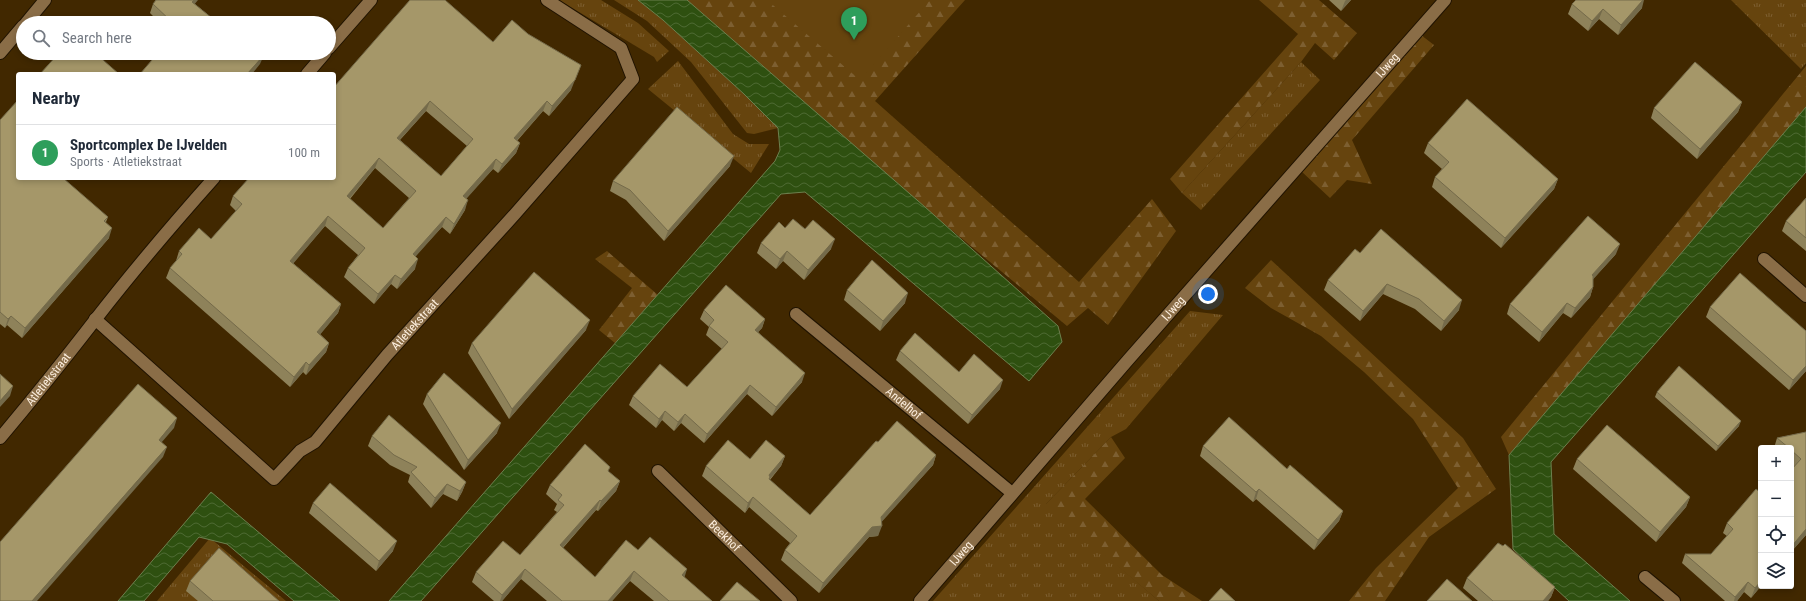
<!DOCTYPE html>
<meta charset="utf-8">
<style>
:root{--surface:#fff;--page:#f6f6f7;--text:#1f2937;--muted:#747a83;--line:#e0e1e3;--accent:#0b8043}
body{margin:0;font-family:"Roboto Condensed",sans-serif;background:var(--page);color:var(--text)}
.controls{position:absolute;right:12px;bottom:12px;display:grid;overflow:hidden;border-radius:4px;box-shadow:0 2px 6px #0003}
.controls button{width:36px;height:36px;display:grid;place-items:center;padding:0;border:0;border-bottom:1px solid var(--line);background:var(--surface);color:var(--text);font:20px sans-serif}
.you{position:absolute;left:1208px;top:294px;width:14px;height:14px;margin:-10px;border:3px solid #fff;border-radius:50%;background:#1a73e8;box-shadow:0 0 0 6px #1a73e833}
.badge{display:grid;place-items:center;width:26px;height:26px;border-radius:50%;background:var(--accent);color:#fff;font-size:13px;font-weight:700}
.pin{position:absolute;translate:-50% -33px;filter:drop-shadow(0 1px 2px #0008)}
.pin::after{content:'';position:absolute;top:21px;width:14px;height:12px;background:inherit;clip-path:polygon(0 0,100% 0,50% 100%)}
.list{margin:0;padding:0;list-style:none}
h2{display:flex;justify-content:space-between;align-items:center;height:52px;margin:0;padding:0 16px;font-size:17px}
h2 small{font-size:13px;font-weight:400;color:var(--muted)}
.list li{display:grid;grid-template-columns:26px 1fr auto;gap:12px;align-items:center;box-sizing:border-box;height:56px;padding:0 16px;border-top:1px solid var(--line)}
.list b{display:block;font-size:15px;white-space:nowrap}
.list p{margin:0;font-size:13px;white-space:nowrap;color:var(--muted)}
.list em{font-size:13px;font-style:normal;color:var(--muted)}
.icon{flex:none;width:22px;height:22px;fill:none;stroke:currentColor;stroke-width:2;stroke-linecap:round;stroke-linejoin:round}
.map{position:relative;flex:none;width:1806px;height:601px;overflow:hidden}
.search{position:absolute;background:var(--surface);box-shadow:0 2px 6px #0003;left:16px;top:16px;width:320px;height:44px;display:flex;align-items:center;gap:10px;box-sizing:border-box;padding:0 14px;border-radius:22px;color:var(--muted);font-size:15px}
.panel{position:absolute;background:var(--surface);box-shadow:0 2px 6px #0003;left:16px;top:72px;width:320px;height:108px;border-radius:4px}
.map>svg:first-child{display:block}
.grass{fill:url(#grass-tufts)}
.forest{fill:url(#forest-firs)}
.pitch{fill:#66440e}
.water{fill:url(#water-waves);stroke:#6c804e}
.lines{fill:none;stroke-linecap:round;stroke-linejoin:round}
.street-casing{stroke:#201301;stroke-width:14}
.secondary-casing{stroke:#201301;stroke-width:14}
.street{stroke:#8a6d47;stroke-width:12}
.secondary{stroke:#8a6d47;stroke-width:12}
.wall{fill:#8e825a;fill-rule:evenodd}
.shaded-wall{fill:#746a4a}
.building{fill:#a59769;stroke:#746a4a;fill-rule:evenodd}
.labels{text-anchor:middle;stroke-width:4;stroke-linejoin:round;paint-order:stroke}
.street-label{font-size:12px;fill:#fdefdf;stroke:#1f1305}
</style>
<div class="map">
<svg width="1806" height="601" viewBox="0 0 1806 601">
<defs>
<pattern id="grass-tufts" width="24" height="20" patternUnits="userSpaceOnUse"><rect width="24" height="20" fill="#66440e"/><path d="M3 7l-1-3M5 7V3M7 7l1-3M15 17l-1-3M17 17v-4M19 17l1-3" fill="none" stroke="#7d5f31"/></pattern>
<pattern id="forest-firs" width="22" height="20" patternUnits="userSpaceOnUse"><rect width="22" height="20" fill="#66440e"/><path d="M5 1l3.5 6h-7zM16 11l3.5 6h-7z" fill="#7d5f31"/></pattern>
<pattern id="water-waves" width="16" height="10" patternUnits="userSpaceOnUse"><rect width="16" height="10" fill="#2e5010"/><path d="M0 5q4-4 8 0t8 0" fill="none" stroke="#4d6a32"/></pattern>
</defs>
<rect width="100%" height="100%" fill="#412800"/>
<path class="grass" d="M 559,0 L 601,0 L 638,23 L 669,51 L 657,62 L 654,57 Z
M 614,0 L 638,0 L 663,20 L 744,94 L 778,128 L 754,134 L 747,133 L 691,62 L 647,21 Z
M 1731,0 L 1806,0 L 1806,63 L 1801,69 Z
M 678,61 L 733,134 L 749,144 L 769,144 L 751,173 L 648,89 Z
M 1301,62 L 1320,80 L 1201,210 L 1182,193 Z
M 1190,311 L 1223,315 L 1126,429 L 1111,437 L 1046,504 L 1159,601 L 933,601 Z
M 210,538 L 286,601 L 157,601 Z"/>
<path class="forest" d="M 675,0 L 965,0 L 875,101 L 1079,282 L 1152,199 L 1176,231 L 1108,325 L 1088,308 L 1067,326 Z
M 1259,0 L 1319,0 L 1357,33 L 1334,60 L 1315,43 L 1301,62 L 1182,193 L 1170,179 L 1298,34 Z
M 1421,35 L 1434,45 L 1352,140 L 1372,184 L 1347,180 L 1330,198 L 1301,171 Z
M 1806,66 L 1806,107 L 1509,455 L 1501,437 Z
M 607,251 L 658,295 L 615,343 L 599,330 L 632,288 L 595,259 Z
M 1271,260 L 1463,438 L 1496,489 L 1429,537 L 1385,601 L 1349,601 L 1376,568 L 1458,488 L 1413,419 L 1364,372 L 1321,336 L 1271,308 L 1245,288 Z
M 1111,437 L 1125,458 L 1085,499 L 1162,575 L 1202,601 L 1159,601 L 1045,505 Z"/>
<path class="pitch" d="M 767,0 L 930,0 L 860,80 Z"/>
<path class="water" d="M 638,0 L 687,0 L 925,207 L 1058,326 L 1062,342 L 1029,381 L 805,192 L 781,194 L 421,601 L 389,601 L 775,161 L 780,150 L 778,128 L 744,94 L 663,20 Z
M 1806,107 L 1806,172 L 1551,462 L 1554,534 L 1630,601 L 1569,601 L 1513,549 L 1509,455 Z
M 211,492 L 340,601 L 294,601 L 227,544 L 199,537 L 144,601 L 118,601 Z"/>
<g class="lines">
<defs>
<g id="street">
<path d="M 26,23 L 45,0"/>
<path d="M 329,48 L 371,0"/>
<path d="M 0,53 L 23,26"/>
<path d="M 307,74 L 325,53"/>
<path d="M 1764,259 L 1806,296"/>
<path id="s1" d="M 796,314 L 1012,493"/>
<path id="s2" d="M 95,319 L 274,479 L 300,451 L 315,442 L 387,355 L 515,214 L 633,79 L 621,48 L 547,0"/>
<path id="s3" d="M 0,438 C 33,399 64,360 95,320 C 133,271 173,224 214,178"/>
<path id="s4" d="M 658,471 L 791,601"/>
<path d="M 1645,577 L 1674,601"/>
</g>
<g id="secondary">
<path id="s5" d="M 920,601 L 1128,360 L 1445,0"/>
</g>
</defs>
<use href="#street" class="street-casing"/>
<use href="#secondary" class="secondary-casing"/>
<use href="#street" class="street"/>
<use href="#secondary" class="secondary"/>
</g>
<path class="wall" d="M 1329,0 L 1351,0 L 1341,11 Z
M 153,4 L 195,4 L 218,23 L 160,23 L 150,13 Z
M 1572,4 L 1642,8 L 1618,35 L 1599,19 L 1588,31 L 1568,14 Z
M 493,42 L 571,90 L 549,116 L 543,111 L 517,141 L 520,143 L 516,153 L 498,173 L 493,169 L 466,198 L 465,210 L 450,234 L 442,227 L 415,256 L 415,269 L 397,289 L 391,284 L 374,304 L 344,277 L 348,268 L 358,255 L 325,226 L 293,263 L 341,304 L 338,313 L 320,334 L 329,343 L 326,352 L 306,375 L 303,372 L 290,387 L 166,278 L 170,268 L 176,261 L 179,251 L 211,239 L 236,211 L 230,205 L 233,196 L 334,87 ZM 426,111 L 467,146 L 441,176 L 400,140 ZM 375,168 L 409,198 L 383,228 L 350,199 Z
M 1742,102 L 1738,112 L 1697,159 L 1651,118 L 1654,108 Z
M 0,120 L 18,178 L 108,217 L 106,222 L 109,238 L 22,338 L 7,325 L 5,328 L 0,324 Z
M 1428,143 L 1558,179 L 1554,189 L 1501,248 L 1432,187 L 1435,177 L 1442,169 L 1424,153 Z
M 730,166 L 664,241 L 626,200 L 610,191 L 613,181 Z
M 1806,198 L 1806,251 L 1782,231 L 1786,221 Z
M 785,228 L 805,229 L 831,249 L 804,280 L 783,261 L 776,269 L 757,253 L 761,243 Z
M 1360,253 L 1459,310 L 1441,331 L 1415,309 L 1383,294 L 1360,321 L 1324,290 L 1328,280 Z
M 1616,254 L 1593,279 L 1593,287 L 1590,297 L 1571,318 L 1563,313 L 1539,342 L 1507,314 L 1510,304 Z
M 847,290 L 905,303 L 880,331 L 844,300 Z
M 1710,307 L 1806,371 L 1789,390 L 1706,317 Z
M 704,310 L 765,319 L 762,328 L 758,332 L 802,382 L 772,416 L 747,394 L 704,443 L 681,423 L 674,431 L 662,420 L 656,428 L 629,405 L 633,396 L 687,387 L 722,349 L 706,335 L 709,327 L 700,319 Z
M 586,330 L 509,419 L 468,353 L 472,343 Z
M 900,351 L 1000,389 L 968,424 L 896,360 Z
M 1657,392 L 1739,426 L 1716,451 L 1655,397 Z
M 427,394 L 497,433 L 464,470 L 423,404 Z
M 1806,432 L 1806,535 L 1791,552 L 1791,470 L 1794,466 L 1791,463 L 1791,448 L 1774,448 L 1777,438 Z
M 372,436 L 466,482 L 462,492 L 457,501 L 443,494 L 431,508 L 408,482 L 410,475 L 390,465 L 368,446 Z
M 878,442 L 936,455 L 933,465 L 881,522 L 878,536 L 869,537 L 819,593 L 781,560 L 785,550 L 790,543 L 749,507 L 745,513 L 702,476 L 706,466 L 750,459 L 785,456 L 781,466 L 770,480 L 810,515 Z
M 1203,446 L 1287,469 L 1343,511 L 1339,521 L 1314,550 L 1256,499 L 1253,502 L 1200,456 Z
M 1577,459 L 1690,497 L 1686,507 L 1656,542 L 1573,469 Z
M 609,472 L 620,481 L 616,491 L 598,511 L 596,510 L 563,548 L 595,577 L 638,550 L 684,577 L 712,601 L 654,601 L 630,581 L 612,601 L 547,601 L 521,579 L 502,601 L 494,601 L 472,582 L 476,572 L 520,555 L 557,512 L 554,510 L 557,504 L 546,494 L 550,485 Z
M 1761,493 L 1761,586 L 1751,598 L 1744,592 L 1737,601 L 1725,601 L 1682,563 L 1685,554 L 1711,554 L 1727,536 L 1723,533 L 1727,523 Z
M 313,503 L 393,551 L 376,571 L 309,513 Z
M 1467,578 L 1555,587 L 1551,597 L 1548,601 L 1478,601 L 1463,588 Z
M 190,581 L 279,601 L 198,601 L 186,591 Z"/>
<path class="shaded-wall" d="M 194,0 L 198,0 L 189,11 L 192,2 Z
M 1346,0 L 1351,0 L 1341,11 L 1345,1 Z
M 1643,0 L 1644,0 L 1642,8 L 1618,35 L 1621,25 Z
M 1603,9 L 1599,19 L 1588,31 L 1592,21 Z
M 264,55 L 260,64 L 252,74 L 247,74 Z
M 581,65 L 571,90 L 549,116 L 552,106 Z
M 430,101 L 426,111 L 393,147 L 397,138 Z
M 547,101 L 543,111 L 510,148 L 514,138 Z
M 1742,102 L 1738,112 L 1697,159 L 1700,149 Z
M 520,143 L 516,153 L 498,173 L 502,164 Z
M 734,156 L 730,166 L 664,241 L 668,231 Z
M 379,158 L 375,168 L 343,206 L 347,196 Z
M 496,159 L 493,169 L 460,206 L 463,196 Z
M 1558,179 L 1554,189 L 1501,248 L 1505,238 Z
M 468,200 L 465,210 L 450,234 L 454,224 Z
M 328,216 L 325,226 L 287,271 L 290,261 Z
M 446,217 L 442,227 L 409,264 L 413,254 Z
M 112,228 L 109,238 L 22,338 L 25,328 Z
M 835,239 L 831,249 L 804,280 L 808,270 Z
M 1620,244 L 1616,254 L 1588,285 L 1592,275 Z
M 787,251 L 783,261 L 776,269 L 780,259 Z
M 418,259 L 415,269 L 397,289 L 401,279 Z
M 395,275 L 391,284 L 374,304 L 378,294 Z
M 1387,284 L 1383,294 L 1360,321 L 1363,311 Z
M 1593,287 L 1590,297 L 1571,318 L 1575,308 Z
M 908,293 L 905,303 L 880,331 L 883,321 Z
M 1462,300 L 1459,310 L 1441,331 L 1444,321 Z
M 1567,303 L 1563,313 L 1539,342 L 1542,332 Z
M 341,304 L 338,313 L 314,342 L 317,332 Z
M 11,316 L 7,325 L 5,328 L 8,319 Z
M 765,319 L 762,328 L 752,339 L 755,330 Z
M 590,320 L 586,330 L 509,419 L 512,409 Z
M 329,343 L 326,352 L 306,375 L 309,365 Z
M 306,362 L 303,372 L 290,387 L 294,377 Z
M 1806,366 L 1806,371 L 1789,390 L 1793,380 Z
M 805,373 L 802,382 L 772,416 L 776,407 Z
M 1003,380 L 1000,389 L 968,424 L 972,415 Z
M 750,385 L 747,394 L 704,443 L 707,434 Z
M 13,386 L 10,396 L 0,407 L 0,401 Z
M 665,411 L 662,420 L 656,428 L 659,419 Z
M 685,414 L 681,423 L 674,431 L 678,422 Z
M 177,418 L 174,428 L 155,450 L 159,440 Z
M 1741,421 L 1739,426 L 1716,451 L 1718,446 Z
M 501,423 L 497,433 L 464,470 L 468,460 Z
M 167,447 L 163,457 L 37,601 L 32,601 Z
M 936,455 L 933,465 L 878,526 L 882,526 L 878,536 L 869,537 L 819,593 L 823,583 Z
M 785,456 L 781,466 L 769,480 L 769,475 Z
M 620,481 L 616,491 L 598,511 L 601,501 Z
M 466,482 L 462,492 L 457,501 L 460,491 Z
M 447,484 L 443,494 L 431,508 L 435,498 Z
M 1259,489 L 1256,499 L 1253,502 L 1256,492 Z
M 753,497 L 749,507 L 745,513 L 748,503 Z
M 1690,497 L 1686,507 L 1656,542 L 1660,532 Z
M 600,500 L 596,510 L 556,555 L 560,545 Z
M 1343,511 L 1339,521 L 1314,550 L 1318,540 Z
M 1806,529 L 1806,535 L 1791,552 L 1791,547 Z
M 397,541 L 393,551 L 376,571 L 379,561 Z
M 525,569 L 521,579 L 502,601 L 500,601 L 502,595 Z
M 687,569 L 684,579 L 682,575 Z
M 634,571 L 630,581 L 612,601 L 608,601 Z
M 1761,581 L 1761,586 L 1751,598 L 1755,588 Z
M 1748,582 L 1744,592 L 1737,601 L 1734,601 L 1735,597 Z
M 1555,587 L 1551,597 L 1548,601 L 1543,601 Z"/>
<path class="building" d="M 156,0 L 194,0 L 192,2 L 218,23 L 173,23 L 153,4 Z
M 410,0 L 445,0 L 493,42 L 512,20 L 528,34 L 581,65 L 575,80 L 552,106 L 547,101 L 514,138 L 520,143 L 502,164 L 496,159 L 463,196 L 468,200 L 454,224 L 446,217 L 413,254 L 418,259 L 401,279 L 395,275 L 378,294 L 348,268 L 365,248 L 328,216 L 290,261 L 341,304 L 317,332 L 329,343 L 309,365 L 306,362 L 294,377 L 170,268 L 182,254 L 179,251 L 199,228 L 211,239 L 242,204 L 233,196 L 249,178 L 334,178 L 334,86 L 334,87 ZM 430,101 L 473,139 L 441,176 L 397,138 ZM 379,158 L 416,191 L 383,228 L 347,196 Z
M 1576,0 L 1643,0 L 1621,25 L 1603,9 L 1592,21 L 1572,4 Z
M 59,53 L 95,53 L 119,74 L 40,74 Z
M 158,53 L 262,53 L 264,55 L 247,74 L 140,74 Z
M 1695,62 L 1742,102 L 1700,149 L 1654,108 Z
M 1467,99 L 1558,179 L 1505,238 L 1435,177 L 1449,162 L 1428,143 Z
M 18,100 L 18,178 L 63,178 L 108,217 L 104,221 L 112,228 L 25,328 L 11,316 L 8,319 L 0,312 L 0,120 Z
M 677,107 L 734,156 L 668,231 L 630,190 L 613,181 Z
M 1806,198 L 1806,238 L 1786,221 Z
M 1588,216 L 1620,244 L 1592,275 L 1593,276 L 1593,287 L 1575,308 L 1567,303 L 1542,332 L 1510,304 Z
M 793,219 L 805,229 L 813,220 L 835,239 L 808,270 L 787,251 L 780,259 L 761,243 L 779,222 L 785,228 Z
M 1381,229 L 1462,300 L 1444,321 L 1419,299 L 1387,284 L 1363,311 L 1328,280 L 1355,249 L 1360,253 Z
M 872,260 L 908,293 L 883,321 L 847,290 Z
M 534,272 L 590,320 L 512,409 L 472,343 Z
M 1740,273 L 1806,331 L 1806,366 L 1793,380 L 1710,307 Z
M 726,285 L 765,319 L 755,330 L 805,373 L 776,407 L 750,385 L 707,434 L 685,414 L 678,422 L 665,411 L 659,419 L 633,396 L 660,364 L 687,387 L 728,342 L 709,326 L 714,320 L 704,310 Z
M 915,333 L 959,372 L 974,354 L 1003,380 L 972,415 L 900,351 Z
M 1679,366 L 1741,421 L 1718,446 L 1657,392 Z
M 444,373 L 501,423 L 468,460 L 427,394 Z
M 0,374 L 13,386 L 0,401 Z
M 138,384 L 177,418 L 159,440 L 167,447 L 32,601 L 0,601 L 0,542 Z
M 389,415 L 466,482 L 460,491 L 447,484 L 435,498 L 411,472 L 417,467 L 394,455 L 372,436 Z
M 1229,417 L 1287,469 L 1290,465 L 1343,511 L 1318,540 L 1259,489 L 1256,492 L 1203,446 Z
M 897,421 L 936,455 L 881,517 L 882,526 L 872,527 L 823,583 L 785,550 L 797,536 L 753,497 L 748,503 L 706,466 L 728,440 L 750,459 L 766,440 L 785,456 L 769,475 L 770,477 L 769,479 L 810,515 L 876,441 L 878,442 Z
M 1607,425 L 1690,497 L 1660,532 L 1577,459 Z
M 1806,432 L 1806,529 L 1791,547 L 1791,470 L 1801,459 L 1791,450 L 1791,448 L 1789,448 L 1777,438 Z
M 585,444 L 610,467 L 608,471 L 620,481 L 601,501 L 600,500 L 560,545 L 595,577 L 626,540 L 638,550 L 650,537 L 687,569 L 682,575 L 712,601 L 669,601 L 634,571 L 608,601 L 562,601 L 525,569 L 502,595 L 476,572 L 503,541 L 520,555 L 564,505 L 558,500 L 562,495 L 550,485 Z
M 330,483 L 397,541 L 379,561 L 313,503 Z
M 1756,489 L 1761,493 L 1761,581 L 1755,588 L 1748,582 L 1735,597 L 1685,554 L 1711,554 L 1733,529 L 1727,523 Z
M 1498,543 L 1503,546 L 1505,544 L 1555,587 L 1543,601 L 1493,601 L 1467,578 Z
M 219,548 L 279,601 L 213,601 L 190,581 Z
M 1447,579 L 1472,601 L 1427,601 Z
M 737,582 L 760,601 L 720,601 Z
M 1221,588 L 1235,601 L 1209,601 Z"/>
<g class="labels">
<g class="street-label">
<text dy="4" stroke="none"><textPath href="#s5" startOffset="711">IJweg</textPath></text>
<text dy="4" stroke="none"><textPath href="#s5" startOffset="387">IJweg</textPath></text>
<text dy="4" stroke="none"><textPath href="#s2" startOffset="450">Atletiekstraat</textPath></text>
<text dy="4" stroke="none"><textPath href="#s3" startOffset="76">Atletiekstraat</textPath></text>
<text dy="4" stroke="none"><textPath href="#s1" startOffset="140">Andelhof</textPath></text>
<text dy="4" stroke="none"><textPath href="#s4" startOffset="93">Beekhof</textPath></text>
<text dy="4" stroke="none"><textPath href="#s5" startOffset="63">IJweg</textPath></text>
</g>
</g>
</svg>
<div class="controls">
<button>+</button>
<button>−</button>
<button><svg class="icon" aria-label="locate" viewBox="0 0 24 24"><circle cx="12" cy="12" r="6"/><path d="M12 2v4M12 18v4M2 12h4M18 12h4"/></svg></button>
<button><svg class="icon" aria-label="layers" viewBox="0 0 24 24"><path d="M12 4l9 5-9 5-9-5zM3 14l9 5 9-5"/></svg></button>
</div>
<div class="you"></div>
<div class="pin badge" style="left:854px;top:40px;background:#2e9e5b">1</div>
<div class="search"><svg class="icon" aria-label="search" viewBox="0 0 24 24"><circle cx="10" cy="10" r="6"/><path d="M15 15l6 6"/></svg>Search here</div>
<section class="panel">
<h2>Nearby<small></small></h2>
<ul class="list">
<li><span class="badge" style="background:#2e9e5b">1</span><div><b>Sportcomplex De IJvelden</b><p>Sports · Atletiekstraat</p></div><em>100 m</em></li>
</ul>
</section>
</div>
